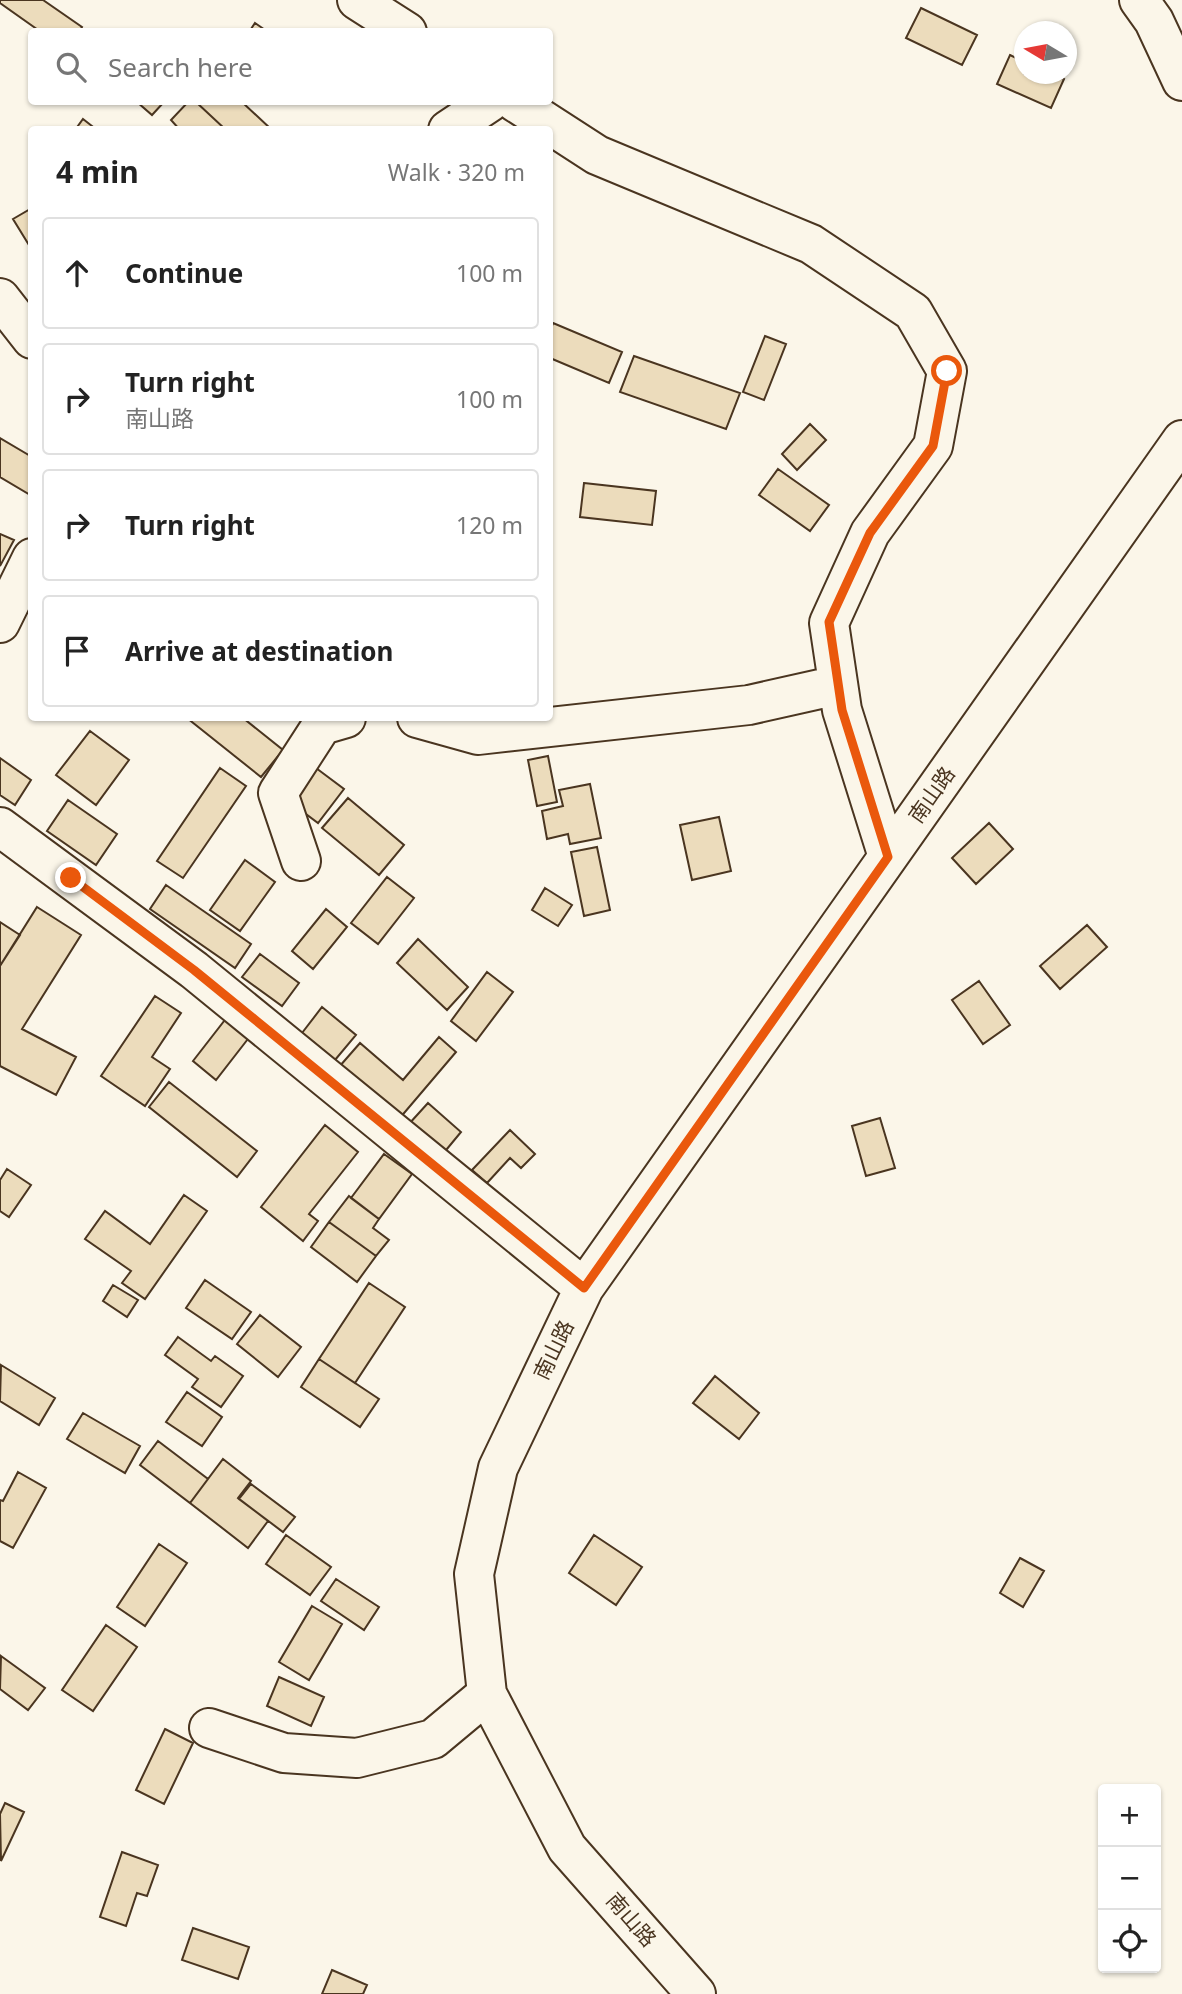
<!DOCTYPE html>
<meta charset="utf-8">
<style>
:root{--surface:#fff;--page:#f2f2f2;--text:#222;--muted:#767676;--line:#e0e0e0}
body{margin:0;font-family:"Noto Sans","Noto Sans SC",sans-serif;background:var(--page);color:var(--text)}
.controls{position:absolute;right:21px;bottom:21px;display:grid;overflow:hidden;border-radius:7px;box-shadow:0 2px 5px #0004}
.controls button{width:63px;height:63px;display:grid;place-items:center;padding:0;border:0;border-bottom:2px solid var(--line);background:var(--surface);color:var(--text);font:35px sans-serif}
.compass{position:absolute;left:1014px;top:21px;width:63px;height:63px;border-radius:50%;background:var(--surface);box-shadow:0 2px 5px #0004;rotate:280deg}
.stop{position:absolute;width:21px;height:21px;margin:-16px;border:5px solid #ea580c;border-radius:50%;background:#fff}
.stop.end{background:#ea580c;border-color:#fff;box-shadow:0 2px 7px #0008}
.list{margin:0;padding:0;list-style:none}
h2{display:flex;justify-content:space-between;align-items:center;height:91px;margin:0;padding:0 28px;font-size:30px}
h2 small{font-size:23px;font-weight:400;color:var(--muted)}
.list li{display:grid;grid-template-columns:46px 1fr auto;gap:21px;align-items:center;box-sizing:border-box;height:112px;margin:0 14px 14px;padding:0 14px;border:2px solid var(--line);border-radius:7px}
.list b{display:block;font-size:26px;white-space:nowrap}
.list p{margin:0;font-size:23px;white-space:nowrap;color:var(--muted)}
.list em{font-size:23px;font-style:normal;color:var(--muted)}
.icon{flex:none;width:38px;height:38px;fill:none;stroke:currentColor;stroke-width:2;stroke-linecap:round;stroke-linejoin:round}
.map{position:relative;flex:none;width:1182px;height:1994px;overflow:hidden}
.search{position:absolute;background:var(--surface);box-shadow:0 2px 5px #0004;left:28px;top:28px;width:525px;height:77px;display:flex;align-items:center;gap:18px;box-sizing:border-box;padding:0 24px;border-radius:7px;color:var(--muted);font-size:26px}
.panel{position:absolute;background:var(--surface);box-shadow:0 2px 5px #0004;left:28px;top:126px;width:525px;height:595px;border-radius:7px}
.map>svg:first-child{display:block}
.building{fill:#ecdcbc;stroke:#4a3520;stroke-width:2}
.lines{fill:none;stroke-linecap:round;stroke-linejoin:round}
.minor-casing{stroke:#4a3520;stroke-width:42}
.minor{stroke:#fbf6e9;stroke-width:38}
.route{stroke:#ea580c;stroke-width:9}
.labels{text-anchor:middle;stroke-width:5;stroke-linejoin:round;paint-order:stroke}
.street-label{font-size:21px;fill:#4a3520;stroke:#fbf6e9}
</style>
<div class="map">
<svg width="1182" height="1994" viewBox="0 0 1182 1994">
<rect width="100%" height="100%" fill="#fbf6e9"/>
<path class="building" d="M 0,0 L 43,0 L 82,27 L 79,32 L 41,32 L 0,3 Z
M 921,8 L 977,35 L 962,65 L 906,38 Z
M 255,23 L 268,32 L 249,32 Z
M 1010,55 L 1024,62 L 1024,74 L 1051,74 L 1064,79 L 1051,108 L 997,84 Z
M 137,102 L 164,102 L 152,115 Z
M 188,102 L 196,102 L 226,130 L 180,130 L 171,120 Z
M 196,102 L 242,102 L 272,130 L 226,130 Z
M 83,119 L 97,130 L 75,130 Z
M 32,208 L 32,250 L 13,219 Z
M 553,323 L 622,352 L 609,383 L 550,358 L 550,332 Z
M 765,336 L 786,344 L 764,400 L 743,392 Z
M 634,356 L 740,393 L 726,429 L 620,392 Z
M 810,424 L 826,440 L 797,470 L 782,454 Z
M 0,438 L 32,457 L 32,496 L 0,477 Z
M 778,469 L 829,505 L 810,531 L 759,495 Z
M 584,483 L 656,491 L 652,525 L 580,517 Z
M 0,534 L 14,540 L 0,566 Z
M 187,718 L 243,718 L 283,750 L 261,777 Z
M 90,731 L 129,760 L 96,805 L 56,775 Z
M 548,756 L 557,802 L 537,806 L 528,760 Z
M 0,758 L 31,780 L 15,805 L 0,795 Z
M 220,768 L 246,786 L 183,878 L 157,861 Z
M 316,768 L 344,789 L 318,823 L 290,802 Z
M 590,784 L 601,838 L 570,844 L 568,834 L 547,839 L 542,811 L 563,806 L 559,790 Z
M 348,798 L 404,845 L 379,875 L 322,828 Z
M 68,800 L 117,834 L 96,865 L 47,831 Z
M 719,817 L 731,871 L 692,880 L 680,825 Z
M 989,823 L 1013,849 L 976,884 L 952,858 Z
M 597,847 L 610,910 L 584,916 L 571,852 Z
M 245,860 L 275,882 L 240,931 L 210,910 Z
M 387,877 L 414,898 L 378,944 L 351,923 Z
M 166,885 L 251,944 L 235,968 L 150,909 Z
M 545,888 L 572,905 L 558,926 L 532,910 Z
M 37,907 L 81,935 L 22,1029 L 76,1057 L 56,1095 L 0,1066 L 0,966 Z
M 326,909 L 347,927 L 313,969 L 292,951 Z
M 0,922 L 20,935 L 0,966 Z
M 1087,925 L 1107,947 L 1060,989 L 1040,966 Z
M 418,939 L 468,987 L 447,1010 L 397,963 Z
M 260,954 L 299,983 L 282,1006 L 242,977 Z
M 487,972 L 513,992 L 476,1041 L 451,1021 Z
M 979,981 L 1010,1025 L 983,1044 L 952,1000 Z
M 155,996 L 181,1013 L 152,1057 L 170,1069 L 145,1106 L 101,1076 Z
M 322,1007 L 356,1035 L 335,1060 L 302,1033 Z
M 228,1016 L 251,1035 L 216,1080 L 193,1061 Z
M 439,1037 L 456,1052 L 399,1119 L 339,1067 L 360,1043 L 403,1080 Z
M 169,1082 L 257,1151 L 237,1177 L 149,1107 Z
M 428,1103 L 461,1132 L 442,1155 L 408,1125 Z
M 880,1118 L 895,1168 L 866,1176 L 852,1126 Z
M 325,1125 L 358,1152 L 309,1214 L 318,1221 L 303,1241 L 261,1207 Z
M 510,1130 L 535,1154 L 521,1168 L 510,1158 L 487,1183 L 472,1170 Z
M 384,1154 L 412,1174 L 379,1219 L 351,1198 Z
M 7,1169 L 31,1185 L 9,1217 L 0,1211 L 0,1180 Z
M 184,1195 L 207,1211 L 145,1299 L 122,1283 L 131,1271 L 85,1239 L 105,1211 L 150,1244 Z
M 349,1196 L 379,1219 L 373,1228 L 389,1240 L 376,1256 L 329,1222 Z
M 329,1222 L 376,1256 L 357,1282 L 311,1247 Z
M 205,1280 L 251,1312 L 232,1339 L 186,1308 Z
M 369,1283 L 405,1307 L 355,1383 L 319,1359 Z
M 113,1285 L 138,1300 L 127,1317 L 103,1301 Z
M 260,1315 L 301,1347 L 278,1377 L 237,1344 Z
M 178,1337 L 211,1361 L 215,1356 L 243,1376 L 221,1407 L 192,1387 L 198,1379 L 165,1355 Z
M 319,1359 L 379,1399 L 360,1427 L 301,1387 Z
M 1,1365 L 55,1398 L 39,1425 L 0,1401 Z
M 715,1376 L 759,1413 L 739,1439 L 693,1403 Z
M 187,1392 L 222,1417 L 202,1446 L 166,1422 Z
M 83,1413 L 140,1446 L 125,1473 L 67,1439 Z
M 158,1441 L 208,1479 L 190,1503 L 140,1465 Z
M 223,1459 L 251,1481 L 238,1498 L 268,1521 L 248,1548 L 190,1503 Z
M 18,1472 L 46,1488 L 13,1548 L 0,1541 L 0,1500 L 3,1501 Z
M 251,1484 L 295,1517 L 283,1532 L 239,1499 Z
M 286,1535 L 331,1567 L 310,1595 L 266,1564 Z
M 594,1535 L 642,1567 L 616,1605 L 569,1573 Z
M 159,1544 L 187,1563 L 145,1626 L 117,1607 Z
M 1020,1558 L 1044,1571 L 1023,1607 L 1000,1593 Z
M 336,1579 L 379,1607 L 364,1630 L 321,1601 Z
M 312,1606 L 342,1624 L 309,1680 L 279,1662 Z
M 106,1625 L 137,1647 L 93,1711 L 62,1690 Z
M 1,1656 L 45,1688 L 28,1710 L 0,1689 Z
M 279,1677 L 324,1697 L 311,1726 L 267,1706 Z
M 165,1729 L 193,1743 L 164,1804 L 136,1790 Z
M 5,1803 L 24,1812 L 1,1861 L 0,1814 Z
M 122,1852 L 158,1865 L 147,1896 L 137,1893 L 126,1926 L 100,1917 Z
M 193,1928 L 249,1947 L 238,1979 L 182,1960 Z
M 332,1970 L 367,1985 L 363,1994 L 322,1994 Z"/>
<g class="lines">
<defs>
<path id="minor" d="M 357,0 L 407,32
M 1139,0 L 1154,21 L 1182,81
M 515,102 L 597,155 L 811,244 L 913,312 L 947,371 L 933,446 L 870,533 L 829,623 L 842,710 L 888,857
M 448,130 L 490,102
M 0,298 L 32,339
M 0,623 L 32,558
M 417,718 L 478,735 L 749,705 L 838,685
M 0,827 L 194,970 L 584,1288
M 301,861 L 278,793 L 322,725 L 346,718
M 209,1728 L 284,1753 L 357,1758 L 433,1739 L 487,1694
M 696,1994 L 567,1848 L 487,1694 L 474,1574 L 498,1468 L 584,1288 L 1182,440"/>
</defs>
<use href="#minor" class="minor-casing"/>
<use href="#minor" class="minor"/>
</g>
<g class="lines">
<path class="route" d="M 71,878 L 194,970 L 584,1288 L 888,857 L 842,710 L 829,622 L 870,533 L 933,446 L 947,371"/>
</g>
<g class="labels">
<g class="street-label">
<text transform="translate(932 795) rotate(-55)" y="7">南山路</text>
<text transform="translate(554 1350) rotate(-64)" y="7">南山路</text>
<text transform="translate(631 1920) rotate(49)" y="7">南山路</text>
</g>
</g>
</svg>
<div class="controls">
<button>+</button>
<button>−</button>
<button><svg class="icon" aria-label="locate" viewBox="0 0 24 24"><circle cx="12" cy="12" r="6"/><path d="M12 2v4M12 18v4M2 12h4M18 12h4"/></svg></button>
</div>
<svg class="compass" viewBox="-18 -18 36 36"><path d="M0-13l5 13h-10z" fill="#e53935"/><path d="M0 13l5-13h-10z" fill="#767676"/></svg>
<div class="stop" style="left:947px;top:371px"></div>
<div class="stop end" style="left:71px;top:878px"></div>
<div class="search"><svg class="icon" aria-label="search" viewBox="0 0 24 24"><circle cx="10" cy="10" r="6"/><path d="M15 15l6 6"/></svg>Search here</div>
<section class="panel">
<h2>4 min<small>Walk · 320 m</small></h2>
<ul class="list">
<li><svg class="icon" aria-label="ahead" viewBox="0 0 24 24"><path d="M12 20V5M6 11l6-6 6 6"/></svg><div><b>Continue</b></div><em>100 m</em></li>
<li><svg class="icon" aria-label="right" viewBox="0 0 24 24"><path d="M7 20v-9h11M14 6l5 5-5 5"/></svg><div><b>Turn right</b><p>南山路</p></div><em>100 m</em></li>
<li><svg class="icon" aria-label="right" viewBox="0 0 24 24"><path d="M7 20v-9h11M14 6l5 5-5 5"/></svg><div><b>Turn right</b></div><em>120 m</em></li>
<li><svg class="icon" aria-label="arrive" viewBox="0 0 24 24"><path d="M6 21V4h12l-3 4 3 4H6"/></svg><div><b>Arrive at destination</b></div></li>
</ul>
</section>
</div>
